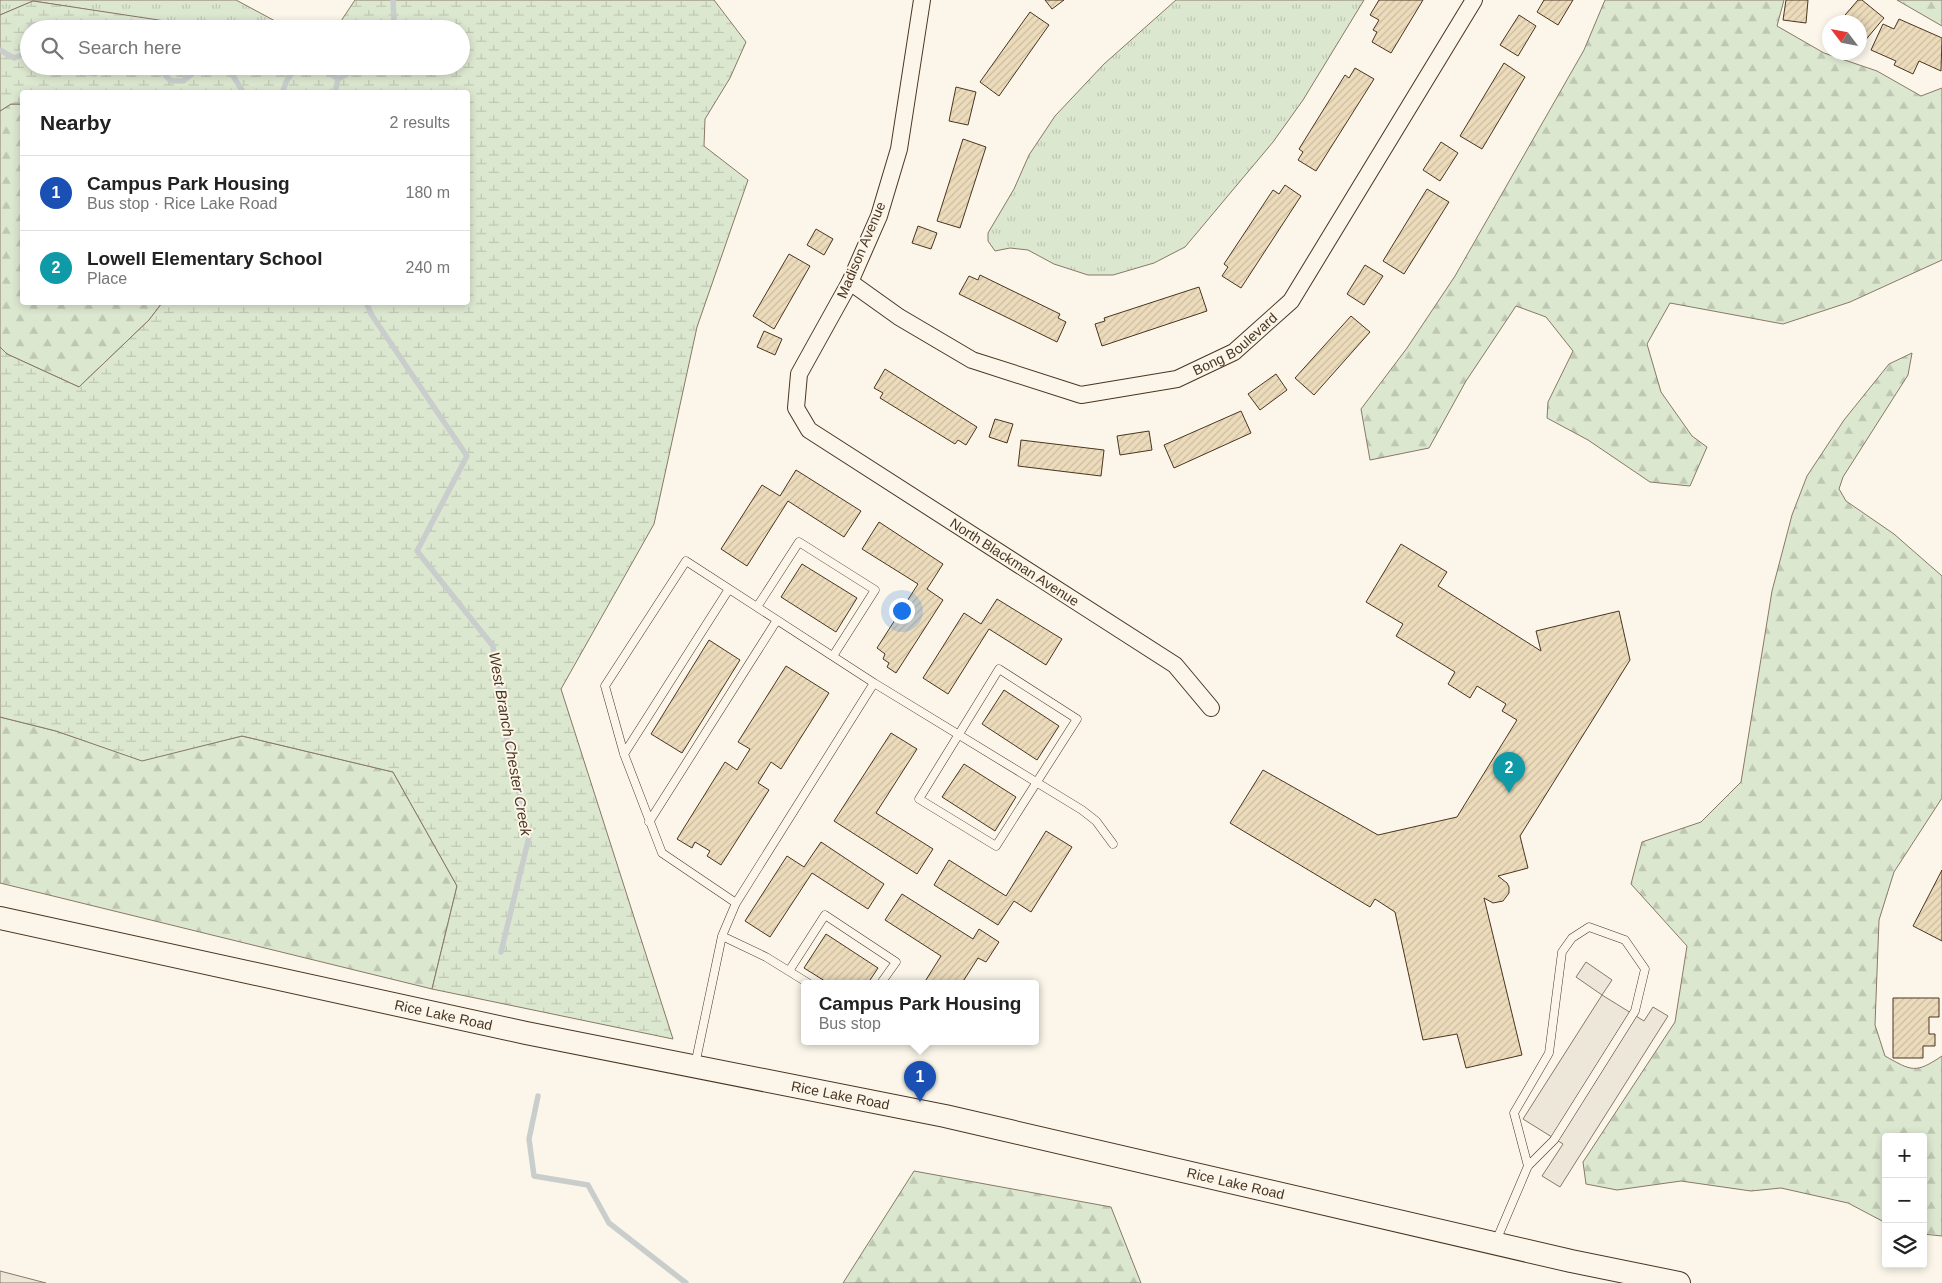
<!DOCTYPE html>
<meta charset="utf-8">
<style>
:root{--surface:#fff;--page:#f2f2f2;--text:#222;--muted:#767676;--line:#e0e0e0;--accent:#db2777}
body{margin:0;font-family:Helvetica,sans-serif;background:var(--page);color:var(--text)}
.controls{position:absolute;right:15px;bottom:15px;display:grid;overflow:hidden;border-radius:5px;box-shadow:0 2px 8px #0003}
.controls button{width:45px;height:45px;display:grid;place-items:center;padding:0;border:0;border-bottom:1px solid var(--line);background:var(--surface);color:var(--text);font:25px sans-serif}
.compass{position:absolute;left:1822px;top:15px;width:45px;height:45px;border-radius:50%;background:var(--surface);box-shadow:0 2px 8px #0003;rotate:302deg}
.you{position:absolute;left:901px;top:610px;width:18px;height:18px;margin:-12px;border:4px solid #fff;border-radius:50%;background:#1a73e8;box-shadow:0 0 0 8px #1a73e833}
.badge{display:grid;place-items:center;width:32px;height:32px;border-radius:50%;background:var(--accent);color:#fff;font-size:16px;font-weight:700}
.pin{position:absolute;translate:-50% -41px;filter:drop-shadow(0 1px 2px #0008)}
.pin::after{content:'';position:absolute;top:26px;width:18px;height:15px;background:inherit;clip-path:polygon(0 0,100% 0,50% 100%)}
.popup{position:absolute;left:801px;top:980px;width:238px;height:65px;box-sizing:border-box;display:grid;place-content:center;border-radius:5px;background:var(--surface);filter:drop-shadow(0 1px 4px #0005);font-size:16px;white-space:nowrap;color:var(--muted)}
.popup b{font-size:19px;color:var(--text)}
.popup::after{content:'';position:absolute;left:50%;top:100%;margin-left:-10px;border:10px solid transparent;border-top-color:var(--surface)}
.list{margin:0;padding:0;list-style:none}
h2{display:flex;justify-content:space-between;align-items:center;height:65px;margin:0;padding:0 20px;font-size:21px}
h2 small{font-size:16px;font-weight:400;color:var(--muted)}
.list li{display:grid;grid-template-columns:32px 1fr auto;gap:15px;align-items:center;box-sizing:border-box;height:75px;padding:0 20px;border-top:1px solid var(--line)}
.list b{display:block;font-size:19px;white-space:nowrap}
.list p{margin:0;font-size:16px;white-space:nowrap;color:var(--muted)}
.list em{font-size:16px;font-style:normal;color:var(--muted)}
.icon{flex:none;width:28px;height:28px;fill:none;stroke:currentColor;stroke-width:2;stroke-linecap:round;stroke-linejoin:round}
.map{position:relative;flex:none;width:1942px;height:1283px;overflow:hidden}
.search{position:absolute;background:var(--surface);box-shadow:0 2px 8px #0003;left:20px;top:20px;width:450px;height:55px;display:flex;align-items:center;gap:12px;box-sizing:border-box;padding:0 18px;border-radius:28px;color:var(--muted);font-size:19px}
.panel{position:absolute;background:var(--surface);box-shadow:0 2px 8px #0003;left:20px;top:90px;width:450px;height:215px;border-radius:5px}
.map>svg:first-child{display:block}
.grass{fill:url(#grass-tufts);stroke:#887966}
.forest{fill:url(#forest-firs);stroke:#887966}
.wetland{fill:url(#wetland-marsh);stroke:#887966}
.parking{fill:#ede7d9;stroke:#887966}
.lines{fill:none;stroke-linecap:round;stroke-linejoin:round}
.stream{stroke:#c9cecd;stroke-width:5.5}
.building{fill:url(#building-hatch);stroke:#4a3520}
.service-casing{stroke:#4a3520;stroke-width:9}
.minor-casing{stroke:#4a3520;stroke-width:18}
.secondary-casing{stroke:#4a3520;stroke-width:24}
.service{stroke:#fbf6e9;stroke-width:8}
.minor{stroke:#fbf6e9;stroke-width:16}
.secondary{stroke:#fbf6e9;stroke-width:22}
.labels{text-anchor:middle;stroke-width:4;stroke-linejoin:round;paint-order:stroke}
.street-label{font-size:14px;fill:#4a3520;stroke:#fbf6e9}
.water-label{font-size:15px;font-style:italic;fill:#4a3520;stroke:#fbf6e9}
</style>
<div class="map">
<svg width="1942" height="1283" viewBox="0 0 1942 1283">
<defs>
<pattern id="grass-tufts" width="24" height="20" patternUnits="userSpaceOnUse" patternTransform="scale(1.25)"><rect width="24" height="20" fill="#dce7d0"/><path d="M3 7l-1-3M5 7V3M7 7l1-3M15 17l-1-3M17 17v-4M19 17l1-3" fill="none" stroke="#bec7b2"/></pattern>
<pattern id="forest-firs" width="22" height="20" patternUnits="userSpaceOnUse" patternTransform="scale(1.25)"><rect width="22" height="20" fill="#dce7d0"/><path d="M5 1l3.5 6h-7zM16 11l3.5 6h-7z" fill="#bec7b2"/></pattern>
<pattern id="wetland-marsh" width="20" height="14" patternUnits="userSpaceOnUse" patternTransform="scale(1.25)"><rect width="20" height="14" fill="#dce7d0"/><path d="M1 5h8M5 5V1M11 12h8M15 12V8" fill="none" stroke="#bec7b2"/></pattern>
<pattern id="building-hatch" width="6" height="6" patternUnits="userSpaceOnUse" patternTransform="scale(1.25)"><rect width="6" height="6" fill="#ecdcbc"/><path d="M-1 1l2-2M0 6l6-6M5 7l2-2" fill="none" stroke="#ccbda1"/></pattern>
</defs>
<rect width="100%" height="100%" fill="#fbf6e9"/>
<path class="grass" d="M 0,0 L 236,0 L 290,29 L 199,27 L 33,1 L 0,15 Z
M 1176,0 L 1364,0 L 1303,100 L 1273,142 L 1185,247 L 1154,263 L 1113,275 L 1088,275 L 1054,264 L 1028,250 L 1010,248 L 995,251 L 988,241 L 988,233 L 1014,189 L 1029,155 L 1055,116 L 1104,64 Z"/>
<path class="forest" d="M 1605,0 L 1784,0 L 1777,26 L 1824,53 L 1877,71 L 1921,96 L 1942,88 L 1942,260 L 1850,302 L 1783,324 L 1670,303 L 1647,344 L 1661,392 L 1692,436 L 1707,447 L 1690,486 L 1650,482 L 1588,440 L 1547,418 L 1548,402 L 1573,351 L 1546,317 L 1516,306 L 1466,381 L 1429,448 L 1370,460 L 1361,409 L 1407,348 L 1455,276 L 1584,50 Z
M 1897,0 L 1942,0 L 1942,26 Z
M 11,104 L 22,104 L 22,302 L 162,303 L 149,320 L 79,387 L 7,354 L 0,347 L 0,111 Z
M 1912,353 L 1908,375 L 1843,477 L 1839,489 L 1846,501 L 1894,534 L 1942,576 L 1942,798 L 1894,872 L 1879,920 L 1875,1025 L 1885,1056 C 1912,1071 1915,1074 1942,1056 L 1942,1236 L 1923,1234 L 1923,1137 L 1886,1137 L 1886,1223 L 1848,1203 L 1781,1188 L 1751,1191 L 1681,1181 L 1617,1190 L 1586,1184 L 1583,1162 L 1675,1022 L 1687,946 L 1631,884 L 1642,842 L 1701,822 L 1741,782 L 1772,591 L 1792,515 L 1807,476 L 1844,420 L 1889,364 Z
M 0,717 L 56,731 L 142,760 L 242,736 L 393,772 L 457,886 L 432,989 L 0,883 Z
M 914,1171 L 1111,1207 L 1141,1283 L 843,1283 Z"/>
<path class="wetland" d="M 355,0 L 714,0 L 746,42 L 730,78 L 705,119 L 704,146 L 748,180 L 697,327 L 654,524 L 561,689 L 673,1039 L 432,989 L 457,886 L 393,772 L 242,736 L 142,761 L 56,731 L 0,717 L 0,347 L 7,354 L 79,387 L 149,320 L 162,303 L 468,302 L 468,92 L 22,92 L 22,104 L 11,104 L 0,111 L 0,15 L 33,1 L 218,29 L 29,29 L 29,66 L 461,66 L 461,29 L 322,29 L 341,21 Z"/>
<path class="parking" d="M 1586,962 L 1612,980 L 1602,995 L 1644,1021 L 1653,1007 L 1668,1016 L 1560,1187 L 1542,1176 L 1563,1144 L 1523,1119 L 1602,995 L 1576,977 Z
M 0,1271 L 46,1283 L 0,1283 Z"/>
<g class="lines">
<path class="stream" d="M 30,29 L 31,25 L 60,23 L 65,29
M 368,29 L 370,27 L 389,28 L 394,19 L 393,0
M 0,50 L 14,58 L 22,55 L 29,34
M 77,66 L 84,72 L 95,74 L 102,66
M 161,66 L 165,75 L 171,81 L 183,81 L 202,66
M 227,66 L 243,92
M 338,79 L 347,74 L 352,66
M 283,92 C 290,60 316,62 338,79
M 335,92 L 338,79
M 366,302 L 371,314 L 467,456 L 417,551 L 493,646 L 503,723 L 529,837 L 501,952
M 538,1096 L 529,1139 L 534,1176 L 588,1185 L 609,1223 L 686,1283"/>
</g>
<path class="building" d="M 1045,0 L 1064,0 L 1052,9 Z
M 1379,0 L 1423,0 L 1391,53 L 1372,42 L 1377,32 L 1373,30 L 1379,20 L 1370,15 Z
M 1544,0 L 1573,0 L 1558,25 L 1537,12 Z
M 1786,0 L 1808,0 L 1806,23 L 1783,20 Z
M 1858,0 L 1862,0 L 1884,18 L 1863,43 L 1860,40 L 1860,22 L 1839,22 Z
M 1030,12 L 1049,25 L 999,96 L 980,82 Z
M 1519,15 L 1536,26 L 1518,56 L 1500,45 Z
M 1899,19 L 1942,38 L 1941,71 L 1919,61 L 1913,74 L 1894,65 L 1896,61 L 1871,50 L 1883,24 L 1894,29 Z
M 1504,63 L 1525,77 L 1482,149 L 1460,136 Z
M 1355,68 L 1374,79 L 1316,171 L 1298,160 L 1303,152 L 1299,149 L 1345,75 L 1349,78 Z
M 956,87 L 976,92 L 968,125 L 949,121 Z
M 963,139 L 986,147 L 960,228 L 937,221 Z
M 1441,142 L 1458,153 L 1440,181 L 1423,170 Z
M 1285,185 L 1301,196 L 1241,288 L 1222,276 L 1228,267 L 1224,264 L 1273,190 L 1279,194 Z
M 1427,189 L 1449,202 L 1404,274 L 1383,261 Z
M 918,226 L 937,233 L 931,249 L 912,243 Z
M 816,229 L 833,239 L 824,255 L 807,245 Z
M 789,254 L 810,266 L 774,329 L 753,316 Z
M 1365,265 L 1383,276 L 1364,305 L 1347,294 Z
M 980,275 L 1060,314 L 1058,318 L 1066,322 L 1057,342 L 959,294 L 969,276 L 978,280 Z
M 1199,287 L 1207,311 L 1102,346 L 1095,324 L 1105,321 L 1104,318 Z
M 1351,316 L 1370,332 L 1314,395 L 1295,378 Z
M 764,331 L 782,339 L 775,355 L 757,347 Z
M 885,369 L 977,427 L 966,445 L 958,440 L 955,444 L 880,398 L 883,393 L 874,388 Z
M 1276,374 L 1287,390 L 1260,410 L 1248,394 Z
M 1241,411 L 1251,433 L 1174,468 L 1164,445 Z
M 995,419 L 1013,424 L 1007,443 L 989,437 Z
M 1149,431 L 1152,450 L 1120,455 L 1117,436 Z
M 1021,440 L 1104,450 L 1101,476 L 1018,466 Z
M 796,470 L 861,511 L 844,537 L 788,501 L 747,566 L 721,549 L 762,485 L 780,496 Z
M 879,522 L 943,564 L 927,589 L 943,600 L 896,673 L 887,667 L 889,663 L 883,659 L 885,654 L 877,648 L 918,584 L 862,549 Z
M 1401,544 L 1447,572 L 1438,586 L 1541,651 L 1536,631 L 1619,611 L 1630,660 L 1520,836 L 1528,868 L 1498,876 L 1507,883 L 1509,887 L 1509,893 L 1503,901 L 1493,903 L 1484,898 L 1522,1055 L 1466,1068 L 1457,1034 L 1423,1040 L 1395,912 L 1375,899 L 1370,907 L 1230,823 L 1263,770 L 1378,835 L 1457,817 L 1517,720 L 1502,711 L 1506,704 L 1477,686 L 1470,698 L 1448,684 L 1455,672 L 1396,636 L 1403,624 L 1366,602 Z
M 802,564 L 857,598 L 836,632 L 781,597 Z
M 997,599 L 1062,639 L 1046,665 L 989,629 L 948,694 L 923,678 L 964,613 L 981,624 Z
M 709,640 L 740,660 L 682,753 L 651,734 Z
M 786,666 L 829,693 L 781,769 L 771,762 L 758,783 L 769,790 L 721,865 L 707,856 L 710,851 L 695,842 L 692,848 L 677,839 L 725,762 L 737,770 L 750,749 L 738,742 Z
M 1004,690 L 1059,726 L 1037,760 L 982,724 Z
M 891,733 L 917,749 L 876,813 L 933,849 L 917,874 L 834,821 Z
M 964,764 L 1016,797 L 995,831 L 942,797 Z
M 1046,831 L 1072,847 L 1031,912 L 1014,901 L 998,925 L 934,885 L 949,860 L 1006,896 Z
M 821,842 L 884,884 L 868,909 L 812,873 L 770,937 L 745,921 L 787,856 L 804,867 Z
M 1942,870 L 1942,941 L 1913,926 Z
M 902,894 L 973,939 L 979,929 L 999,942 L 986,962 L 978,958 L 962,983 L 924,983 L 941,956 L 885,920 Z
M 826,934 L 878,968 L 868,983 L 828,983 L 804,968 Z
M 1893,998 L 1939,998 L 1939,1017 L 1929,1017 L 1929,1034 L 1935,1034 L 1935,1046 L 1923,1046 L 1923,1058 L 1893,1058 Z"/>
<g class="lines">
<defs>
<path id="service" d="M 757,607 L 799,542 L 875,590 L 833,656
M 999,669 L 1077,719 L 996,846 L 919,799 Z
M 874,683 L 1082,810 L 1096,821 L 1113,844
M 624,754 L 729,589
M 649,822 L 777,620
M 722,936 L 766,957 L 808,983
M 789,971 L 825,915 L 896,962 L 881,983
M 695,1065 L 722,936 L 736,903 L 874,683 L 686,561 L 605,686 L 624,754 L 662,853 L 736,903
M 1496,1241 L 1528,1166 L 1554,1140 L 1635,1011 L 1645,969 L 1625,940 L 1589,927 L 1572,938 L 1562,952 L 1549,1053 L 1514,1113 L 1528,1166"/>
<g id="minor">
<path id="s1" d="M 922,0 L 899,149 L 879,216 L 850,282 L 799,374 L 796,408 L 809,430 L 1175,665 L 1211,708"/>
<path id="s2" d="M 850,282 L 899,317 L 972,360 L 1081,395 L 1177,379 L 1234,352 L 1291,301 L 1474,0"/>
</g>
<g id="secondary">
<path id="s3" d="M 0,918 L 526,1033 L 945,1116 L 1571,1261 L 1679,1283"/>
</g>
</defs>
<use href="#service" class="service-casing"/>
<use href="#minor" class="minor-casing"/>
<use href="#secondary" class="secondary-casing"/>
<use href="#service" class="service"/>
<use href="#minor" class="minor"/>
<use href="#secondary" class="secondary"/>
</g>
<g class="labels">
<g class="street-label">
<text transform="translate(861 250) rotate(-67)" y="5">Madison Avenue</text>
<text dy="5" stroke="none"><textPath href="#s2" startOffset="425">Bong Boulevard</textPath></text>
<text dy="5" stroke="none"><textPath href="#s1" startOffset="702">North Blackman Avenue</textPath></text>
<text dy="5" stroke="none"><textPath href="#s3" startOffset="454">Rice Lake Road</textPath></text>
<text dy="5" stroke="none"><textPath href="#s3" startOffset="859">Rice Lake Road</textPath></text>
<text dy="5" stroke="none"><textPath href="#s3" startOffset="1264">Rice Lake Road</textPath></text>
</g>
<g class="water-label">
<text transform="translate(510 744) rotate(80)" y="5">West Branch Chester Creek</text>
</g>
</g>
</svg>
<div class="controls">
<button>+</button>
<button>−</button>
<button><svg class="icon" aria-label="layers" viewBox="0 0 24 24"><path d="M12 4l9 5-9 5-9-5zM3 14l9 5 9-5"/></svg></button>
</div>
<svg class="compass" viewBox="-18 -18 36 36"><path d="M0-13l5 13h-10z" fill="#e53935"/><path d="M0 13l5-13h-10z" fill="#767676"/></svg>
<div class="you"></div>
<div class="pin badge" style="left:920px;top:1102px;background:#1a4fb4">1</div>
<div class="popup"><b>Campus Park Housing</b>Bus stop</div>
<div class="pin badge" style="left:1509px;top:793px;background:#0f9aa8">2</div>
<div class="search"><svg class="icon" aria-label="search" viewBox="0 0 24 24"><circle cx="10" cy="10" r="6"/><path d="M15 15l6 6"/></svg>Search here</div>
<section class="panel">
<h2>Nearby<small>2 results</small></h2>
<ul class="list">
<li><span class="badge" style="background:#1a4fb4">1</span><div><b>Campus Park Housing</b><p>Bus stop · Rice Lake Road</p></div><em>180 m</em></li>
<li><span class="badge" style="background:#0f9aa8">2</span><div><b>Lowell Elementary School</b><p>Place</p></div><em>240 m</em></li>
</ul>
</section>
</div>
